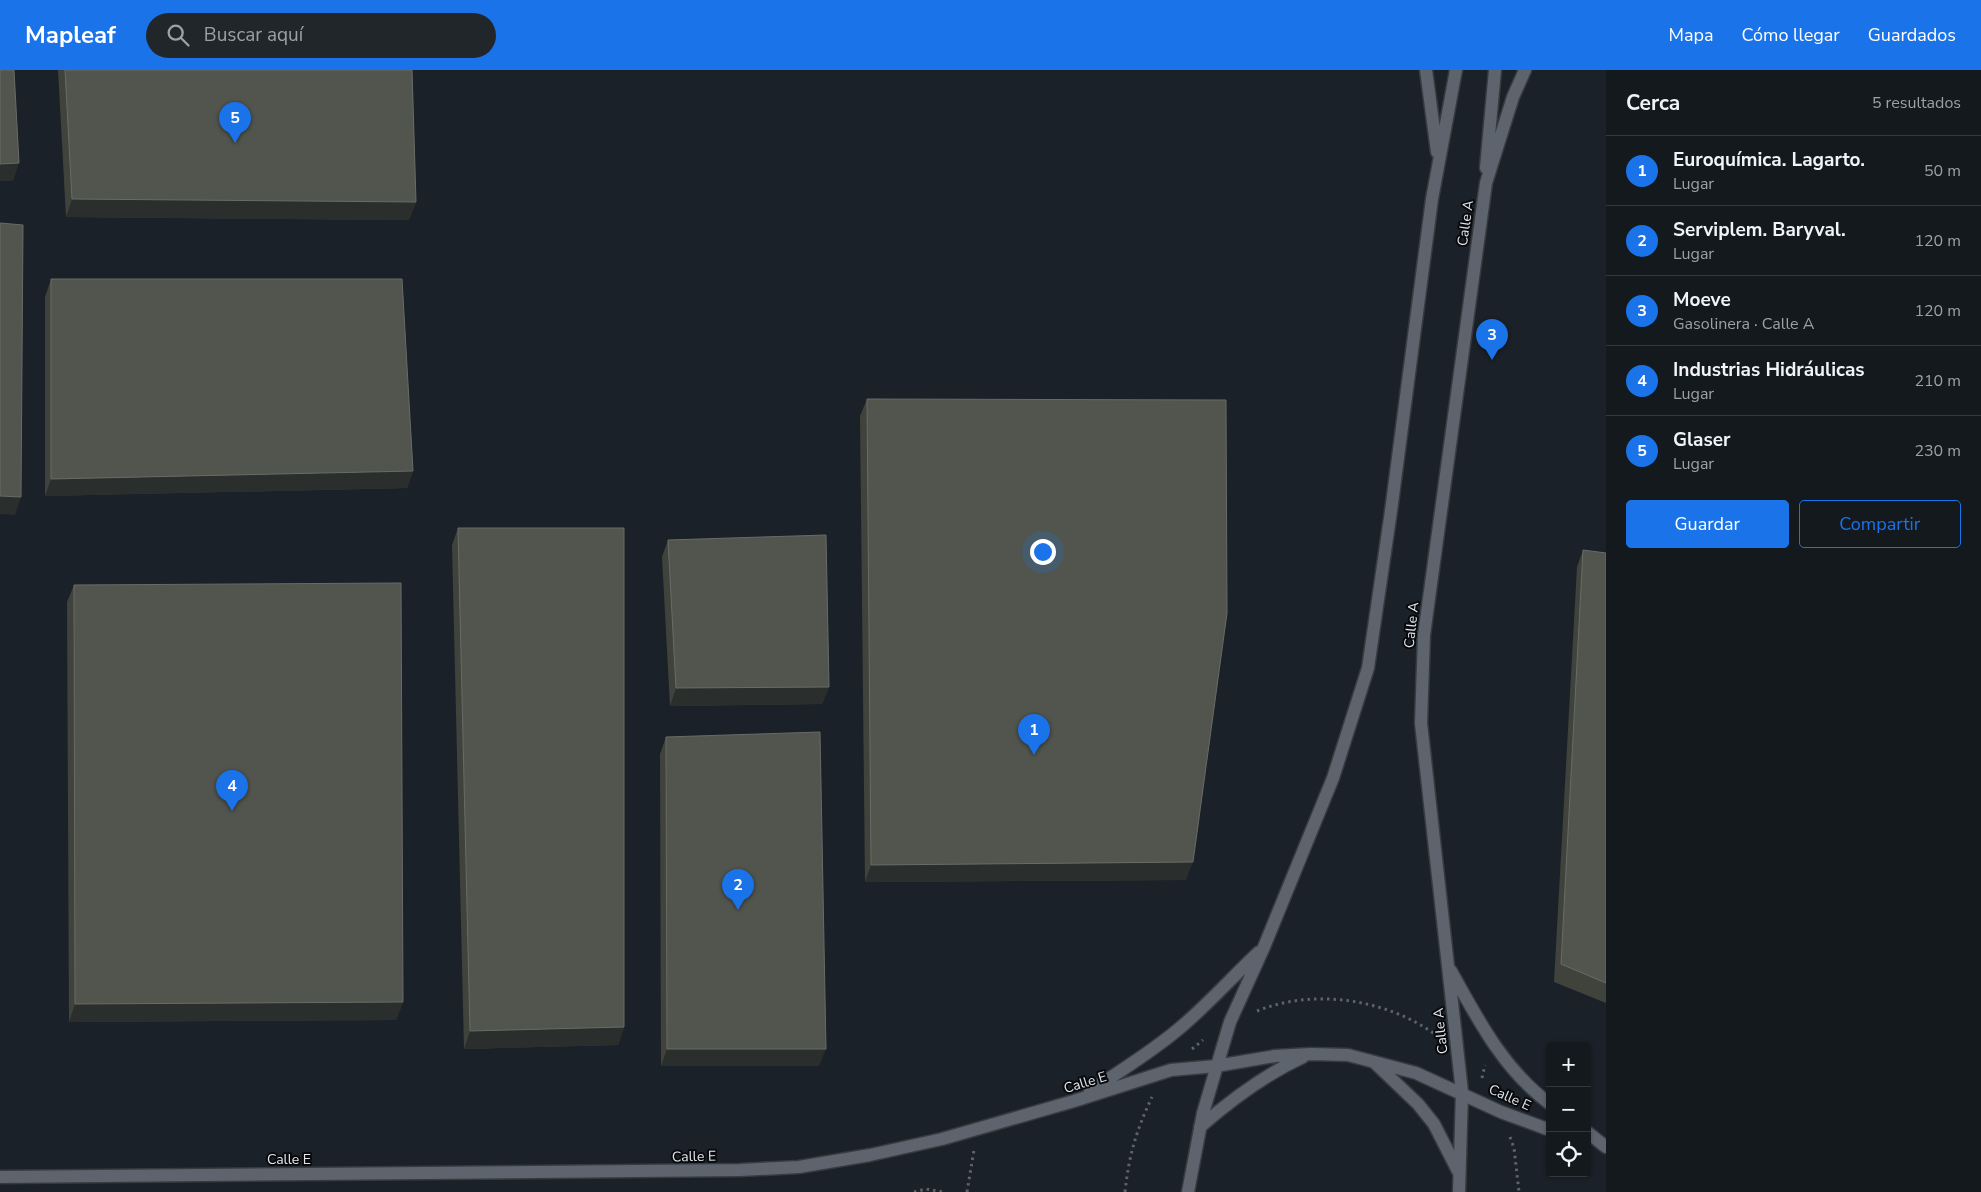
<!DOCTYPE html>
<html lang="es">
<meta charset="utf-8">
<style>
:root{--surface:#14191e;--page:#21262b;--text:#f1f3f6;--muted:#9da0a4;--line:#33383c;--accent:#1a73e8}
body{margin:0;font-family:"Nunito Sans",sans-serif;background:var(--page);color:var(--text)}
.controls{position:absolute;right:15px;bottom:15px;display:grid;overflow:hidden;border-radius:5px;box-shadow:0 1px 4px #0004}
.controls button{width:45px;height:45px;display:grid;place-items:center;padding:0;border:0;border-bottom:1px solid var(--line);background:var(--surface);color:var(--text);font:25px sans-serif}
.you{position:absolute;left:1042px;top:481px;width:18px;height:18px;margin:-12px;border:4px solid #fff;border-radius:50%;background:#1a73e8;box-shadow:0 0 0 8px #1a73e833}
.badge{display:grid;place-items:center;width:32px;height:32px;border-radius:50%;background:var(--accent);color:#fff;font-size:16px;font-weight:700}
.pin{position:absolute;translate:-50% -41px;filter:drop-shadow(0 1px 2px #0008)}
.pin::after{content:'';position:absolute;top:26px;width:18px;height:15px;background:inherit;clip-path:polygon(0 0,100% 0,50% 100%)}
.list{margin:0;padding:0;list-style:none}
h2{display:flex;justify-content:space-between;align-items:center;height:65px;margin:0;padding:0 20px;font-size:21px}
h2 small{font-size:16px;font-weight:400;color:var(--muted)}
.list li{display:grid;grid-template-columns:32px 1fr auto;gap:15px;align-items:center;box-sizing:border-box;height:70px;padding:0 20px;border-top:1px solid var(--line)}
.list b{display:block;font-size:19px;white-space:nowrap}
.list p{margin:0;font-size:16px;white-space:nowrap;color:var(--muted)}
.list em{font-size:16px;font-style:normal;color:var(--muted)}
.actions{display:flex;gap:10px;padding:15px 20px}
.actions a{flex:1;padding:11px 0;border:1px solid var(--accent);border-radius:5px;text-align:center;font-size:18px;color:var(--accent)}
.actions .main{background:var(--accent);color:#fff}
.icon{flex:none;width:28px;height:28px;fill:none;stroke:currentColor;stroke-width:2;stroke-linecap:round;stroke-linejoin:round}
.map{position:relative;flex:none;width:1606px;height:1122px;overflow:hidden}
header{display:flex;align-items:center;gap:30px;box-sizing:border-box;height:70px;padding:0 25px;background:var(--accent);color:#fff}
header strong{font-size:24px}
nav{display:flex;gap:28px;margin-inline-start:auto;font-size:18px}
.search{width:350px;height:45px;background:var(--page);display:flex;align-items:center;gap:12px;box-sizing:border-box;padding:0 18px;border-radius:28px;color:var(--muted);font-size:19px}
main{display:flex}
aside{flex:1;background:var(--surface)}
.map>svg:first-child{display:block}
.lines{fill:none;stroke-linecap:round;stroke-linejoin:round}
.minor-casing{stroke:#373b41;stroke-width:15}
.path{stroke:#5e6369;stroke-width:3;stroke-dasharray:2.5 4;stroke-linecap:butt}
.minor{stroke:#5d646d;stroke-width:12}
.wall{fill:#40433b}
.shaded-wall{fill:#2a2e2c}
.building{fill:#52554e;stroke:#686c67}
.labels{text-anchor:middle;stroke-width:4;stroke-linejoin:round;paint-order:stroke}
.street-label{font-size:14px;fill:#e3e7ec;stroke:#080a0d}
</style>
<header>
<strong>Mapleaf</strong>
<div class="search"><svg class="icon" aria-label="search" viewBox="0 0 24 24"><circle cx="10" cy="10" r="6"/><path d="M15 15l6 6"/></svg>Buscar aquí</div>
<nav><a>Mapa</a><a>Cómo llegar</a><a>Guardados</a></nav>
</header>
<main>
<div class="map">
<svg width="1606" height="1122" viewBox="0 0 1606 1122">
<rect width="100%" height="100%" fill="#1b2128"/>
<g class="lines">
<defs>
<path id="minor" d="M 1426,0 L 1437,82
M 1486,98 L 1495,0
M 1451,901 C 1478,950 1504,1000 1550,1034
M 1375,993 L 1418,1034 L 1434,1054 L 1458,1101
M 1090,1021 C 1119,1002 1148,984 1175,962 C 1205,938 1231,908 1259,882
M 1200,1057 C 1232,1029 1264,1005 1303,987
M 1587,1062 L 1606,1077
M 0,1107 L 740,1100 L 799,1097 L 870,1085 L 942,1069 L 1074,1031 L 1171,1000 L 1216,996 L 1275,986 L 1311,984 L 1348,985 L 1416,1003 L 1501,1042 L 1550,1060
M 1188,1122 L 1203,1043 L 1230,952 L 1264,877 L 1333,708 L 1368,598 L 1391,441 L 1432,129 L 1456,0
M 1459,1122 L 1462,1022 L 1421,653 L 1424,565 L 1486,113 L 1513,27 L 1525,0"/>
</defs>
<use href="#minor" class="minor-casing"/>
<path class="path" d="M 1257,941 C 1314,918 1387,929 1436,965
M 1192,979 L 1203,970
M 1482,1008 L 1485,995
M 1510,1067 L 1514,1078 L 1519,1122
M 914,1122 L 926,1119 L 943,1122
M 967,1122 L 974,1080
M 1125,1122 C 1129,1085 1136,1061 1152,1027"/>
<use href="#minor" class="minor"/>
</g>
<path class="wall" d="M 58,0 L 412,0 L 416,132 L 409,150 L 66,147 Z
M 51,209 L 413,401 L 407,418 L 45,426 L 45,227 Z
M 867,329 L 1186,810 L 865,812 L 860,346 Z
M 458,458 L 624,957 L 618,975 L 464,979 L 452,475 Z
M 668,470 L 829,617 L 822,634 L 670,636 L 662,487 Z
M 1583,480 L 1606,483 L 1606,933 L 1554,912 L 1577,497 Z
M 74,515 L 403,932 L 396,950 L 69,952 L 67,532 Z
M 666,667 L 819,996 L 661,996 L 660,684 Z"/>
<path class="shaded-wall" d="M 19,93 L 13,111 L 0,111 L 0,94 Z
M 72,129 L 416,132 L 409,150 L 66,147 Z
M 413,401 L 407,418 L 45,426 L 51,409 Z
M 0,426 L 21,427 L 15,445 L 0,444 Z
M 829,617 L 822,634 L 670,636 L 676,618 Z
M 1193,792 L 1186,810 L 865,812 L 871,795 Z
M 403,932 L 396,950 L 69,952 L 75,934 Z
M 624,957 L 618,975 L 464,979 L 470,961 Z
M 667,979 L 826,979 L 819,996 L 661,996 Z"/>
<path class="building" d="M 0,0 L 14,0 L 19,93 L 0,94 Z
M 65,0 L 412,0 L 416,132 L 72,129 Z
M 0,153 L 23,155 L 21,427 L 0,426 Z
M 51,209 L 402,209 L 413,401 L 51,409 Z
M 867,329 L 1226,330 L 1227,543 L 1193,792 L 871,795 Z
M 458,458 L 624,458 L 624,957 L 470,961 Z
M 826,465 L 829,617 L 676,618 L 668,470 Z
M 1583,480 L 1606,483 L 1606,913 L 1561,894 Z
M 401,513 L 403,932 L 75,934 L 74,515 Z
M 820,662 L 826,979 L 667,979 L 666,667 Z"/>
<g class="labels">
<g class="street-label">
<text transform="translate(1465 153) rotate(-82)" y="5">Calle A</text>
<text transform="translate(1411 555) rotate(-84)" y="5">Calle A</text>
<text transform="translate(1440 961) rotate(-96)" y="5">Calle A</text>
<text transform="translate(1085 1012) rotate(-17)" y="5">Calle E</text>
<text transform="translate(1510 1027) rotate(24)" y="5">Calle E</text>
<text transform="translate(694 1086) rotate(-1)" y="5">Calle E</text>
<text x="289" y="1094">Calle E</text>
</g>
</g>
</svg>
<div class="controls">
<button>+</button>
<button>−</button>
<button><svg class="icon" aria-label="locate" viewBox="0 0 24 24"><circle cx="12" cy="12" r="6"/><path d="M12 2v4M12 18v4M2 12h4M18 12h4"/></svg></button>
</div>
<div class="you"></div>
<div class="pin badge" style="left:1034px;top:685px">1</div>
<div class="pin badge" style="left:738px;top:840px">2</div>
<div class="pin badge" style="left:1492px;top:290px">3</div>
<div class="pin badge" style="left:232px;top:741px">4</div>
<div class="pin badge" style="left:235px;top:73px">5</div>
</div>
<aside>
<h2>Cerca<small>5 resultados</small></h2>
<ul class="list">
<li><span class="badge">1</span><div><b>Euroquímica. Lagarto.</b><p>Lugar</p></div><em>50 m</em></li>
<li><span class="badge">2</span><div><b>Serviplem. Baryval.</b><p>Lugar</p></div><em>120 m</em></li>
<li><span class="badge">3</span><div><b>Moeve</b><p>Gasolinera · Calle A</p></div><em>120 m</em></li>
<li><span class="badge">4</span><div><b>Industrias Hidráulicas</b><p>Lugar</p></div><em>210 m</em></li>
<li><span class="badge">5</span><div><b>Glaser</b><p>Lugar</p></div><em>230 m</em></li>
</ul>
<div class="actions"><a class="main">Guardar</a><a>Compartir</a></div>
</aside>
</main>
